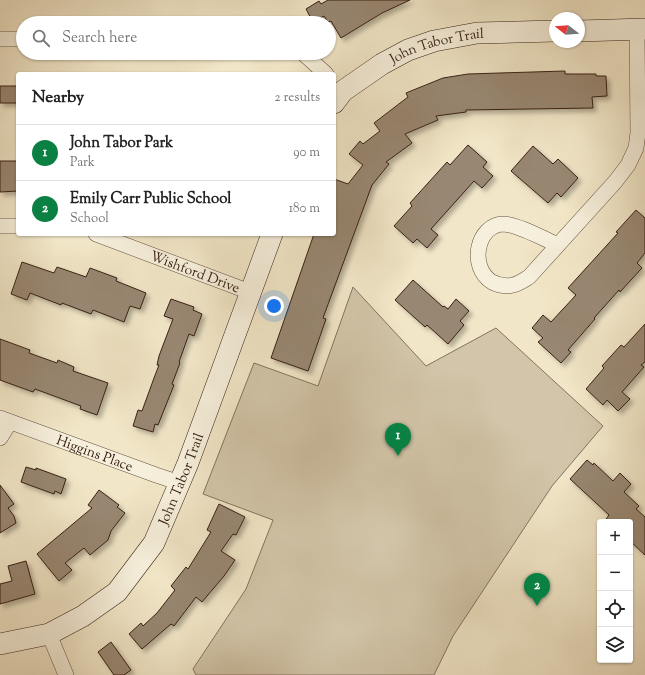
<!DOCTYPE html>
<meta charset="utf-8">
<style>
:root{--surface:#fff;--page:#f2f2f2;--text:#222;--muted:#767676;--line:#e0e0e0;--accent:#0b8043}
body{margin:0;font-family:"Sorts Mill Goudy",serif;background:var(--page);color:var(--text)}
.controls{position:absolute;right:12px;bottom:12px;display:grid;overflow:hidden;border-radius:4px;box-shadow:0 1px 3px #0004}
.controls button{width:36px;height:36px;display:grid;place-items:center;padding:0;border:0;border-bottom:1px solid var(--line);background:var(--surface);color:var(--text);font:20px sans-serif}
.compass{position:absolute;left:549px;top:12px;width:36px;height:36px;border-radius:50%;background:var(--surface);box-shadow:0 1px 3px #0004;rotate:287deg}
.you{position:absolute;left:274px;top:306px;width:14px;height:14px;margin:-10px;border:3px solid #fff;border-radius:50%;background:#1a73e8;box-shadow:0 0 0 6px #1a73e833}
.badge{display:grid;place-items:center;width:26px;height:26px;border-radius:50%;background:var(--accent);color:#fff;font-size:13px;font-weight:700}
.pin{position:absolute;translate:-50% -33px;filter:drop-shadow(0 1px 2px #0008)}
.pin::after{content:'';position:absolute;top:21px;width:14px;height:12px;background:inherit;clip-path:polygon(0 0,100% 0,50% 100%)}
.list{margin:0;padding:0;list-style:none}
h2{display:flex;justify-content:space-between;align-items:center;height:52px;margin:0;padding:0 16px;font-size:17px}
h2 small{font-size:13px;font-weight:400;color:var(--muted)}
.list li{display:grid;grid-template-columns:26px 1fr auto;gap:12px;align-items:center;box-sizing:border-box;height:56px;padding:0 16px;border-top:1px solid var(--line)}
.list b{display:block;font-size:15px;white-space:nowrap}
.list p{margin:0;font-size:13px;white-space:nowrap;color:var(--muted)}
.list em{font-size:13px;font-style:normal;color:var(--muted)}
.icon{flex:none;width:22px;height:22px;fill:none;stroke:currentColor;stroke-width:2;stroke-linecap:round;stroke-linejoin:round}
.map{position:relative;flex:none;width:645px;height:675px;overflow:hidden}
.search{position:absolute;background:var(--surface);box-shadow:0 1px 3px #0004;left:16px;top:16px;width:320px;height:44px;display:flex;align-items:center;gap:10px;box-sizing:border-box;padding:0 14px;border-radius:22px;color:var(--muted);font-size:15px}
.panel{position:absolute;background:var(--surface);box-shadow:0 1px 3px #0004;left:16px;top:72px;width:320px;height:164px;border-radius:4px}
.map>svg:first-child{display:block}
.green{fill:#d2c5a9;stroke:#85735f}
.building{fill:#988772;stroke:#382115;filter:url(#shadow)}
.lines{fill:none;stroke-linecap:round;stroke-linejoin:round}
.street-casing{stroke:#665242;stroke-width:16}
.secondary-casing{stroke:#382115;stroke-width:22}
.street{stroke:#f6efdb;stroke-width:15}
.secondary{stroke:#f6efdb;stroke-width:21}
.labels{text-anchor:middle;stroke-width:3;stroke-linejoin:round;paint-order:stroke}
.street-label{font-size:14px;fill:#382115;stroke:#f6efdb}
</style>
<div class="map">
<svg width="645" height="675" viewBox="0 0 645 675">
<defs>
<filter id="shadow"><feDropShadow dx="3.5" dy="3.5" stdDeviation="2" flood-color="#0004"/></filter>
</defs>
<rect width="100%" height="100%" fill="#f1e6c7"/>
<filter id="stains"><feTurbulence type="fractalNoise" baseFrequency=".005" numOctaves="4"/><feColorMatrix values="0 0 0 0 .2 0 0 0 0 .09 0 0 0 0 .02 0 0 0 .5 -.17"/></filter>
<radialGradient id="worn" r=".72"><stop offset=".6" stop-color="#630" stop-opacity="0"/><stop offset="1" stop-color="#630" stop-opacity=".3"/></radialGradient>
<path class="green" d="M 353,287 L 426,366 L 496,328 L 603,426 L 552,486 L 453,636 L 434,675 L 196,675 L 193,669 L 246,589 L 273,520 L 203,494 L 254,363 L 318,386 Z"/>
<path class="building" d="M 328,0 L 410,0 L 382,13 L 341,38 L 331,21 L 328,22 L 324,16 L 313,22 L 306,9 L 319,1 L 321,4 Z
M 565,71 L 565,74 L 596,74 L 596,76 L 606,76 L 607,96 L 592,97 L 593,108 L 466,110 L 466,112 L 436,116 L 438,120 L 405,134 L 412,143 L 386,162 L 389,164 L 372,185 L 323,318 L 326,319 L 308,371 L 271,358 L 314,234 L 334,234 L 334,179 L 348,184 L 363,165 L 349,154 L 360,141 L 363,144 L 380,131 L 374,123 L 408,97 L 406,93 L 443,78 L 468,74 Z
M 0,86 L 18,86 L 18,103 L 0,103 Z
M 468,145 L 487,162 L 483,167 L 493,176 L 482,188 L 474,181 L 431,229 L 438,235 L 427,248 L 417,239 L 413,243 L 394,226 L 412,206 L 410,203 L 447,162 L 450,165 Z
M 533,146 L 553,164 L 558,159 L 578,178 L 561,197 L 557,193 L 548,203 L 511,171 Z
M 0,161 L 18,161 L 18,191 L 0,192 Z
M 636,210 L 645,218 L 645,253 L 637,263 L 642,268 L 620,292 L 619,290 L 594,318 L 595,319 L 568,350 L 571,352 L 561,363 L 538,342 L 543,338 L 532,328 L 543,315 L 551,322 L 576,295 L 568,288 L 618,233 L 616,232 Z
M 22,262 L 54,273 L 57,267 L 86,277 L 90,268 L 117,278 L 116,281 L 146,293 L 140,309 L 130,306 L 124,322 L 93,310 L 91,314 L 62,303 L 61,305 L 30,293 L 27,300 L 11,294 Z
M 413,280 L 443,307 L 444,306 L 448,309 L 456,299 L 469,311 L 460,321 L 464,325 L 448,344 L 427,325 L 425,327 L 395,300 Z
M 171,299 L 194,307 L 193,310 L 202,314 L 194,336 L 189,334 L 179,362 L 180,363 L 172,384 L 174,385 L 158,425 L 155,424 L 153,432 L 133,426 L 138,410 L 142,411 L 154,378 L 159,365 L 157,365 L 159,356 L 173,319 L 164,316 Z
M 645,324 L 645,362 L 641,365 L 644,367 L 622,392 L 630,399 L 618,411 L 607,400 L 603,405 L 586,389 L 604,368 L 602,366 L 621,345 L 624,347 Z
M 0,339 L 30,350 L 29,353 L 57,363 L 58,360 L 74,367 L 73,371 L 108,383 L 97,415 L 80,409 L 81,406 L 35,389 L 33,392 L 0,380 Z
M 587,460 L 593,465 L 594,463 L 613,481 L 620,473 L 631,484 L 624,492 L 639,506 L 636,509 L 645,517 L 645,555 L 630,541 L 630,522 L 604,522 L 609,515 L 570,479 Z
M 26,467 L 36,470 L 36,468 L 66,479 L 61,494 L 55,491 L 54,494 L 21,482 Z
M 0,485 L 14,504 L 8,508 L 14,516 L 16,523 L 0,533 Z
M 99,490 L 119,505 L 117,507 L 125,513 L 111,531 L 108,540 L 90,555 L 84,548 L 65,563 L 72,570 L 59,581 L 37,554 L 92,508 L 88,505 Z
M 219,504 L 245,517 L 236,535 L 233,534 L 221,551 L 235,560 L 224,576 L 202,602 L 196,597 L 174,626 L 171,624 L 142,649 L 129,634 L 141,623 L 143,626 L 157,613 L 175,590 L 171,586 L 186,567 L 188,569 L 211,532 L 207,530 Z
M 26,561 L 35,594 L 0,604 L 0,584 L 12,581 L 8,566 Z
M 111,642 L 131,670 L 124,675 L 114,675 L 98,652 Z"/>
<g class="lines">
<defs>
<g id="street">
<path d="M 0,39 L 23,39"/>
<path d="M 303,53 L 326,74"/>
<path d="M 0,226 L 18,226"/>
<path id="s1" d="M 96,234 L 250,292"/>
<path d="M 558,245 C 544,239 519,225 504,224 C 477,224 468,267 492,282 C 498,285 505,287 513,285 C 518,284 524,280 529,277 L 615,182 L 628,165 L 636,148 L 638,133 L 637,29"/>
<path id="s2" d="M 0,418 L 156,475 L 180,483"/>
<path d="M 0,438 L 10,422"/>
<path d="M 49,634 L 66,675"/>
</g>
<g id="secondary">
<path d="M 579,31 L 645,29"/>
<path id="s3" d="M 334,103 L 343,91 L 382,64 L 408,50 L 434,41 L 477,33 L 555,31"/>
<path id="s4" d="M 0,644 L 49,634 L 83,616 L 117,592 L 154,543 L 188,463 L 272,234"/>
</g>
</defs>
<use href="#street" class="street-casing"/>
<use href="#secondary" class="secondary-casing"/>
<use href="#street" class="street"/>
<use href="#secondary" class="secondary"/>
</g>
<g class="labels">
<g class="street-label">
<text dy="5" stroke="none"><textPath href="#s3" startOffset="121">John Tabor Trail</textPath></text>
<text dy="5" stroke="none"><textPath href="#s1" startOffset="106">Wishford Drive</textPath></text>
<text dy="5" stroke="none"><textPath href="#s2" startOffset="101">Higgins Place</textPath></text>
<text dy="5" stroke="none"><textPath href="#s4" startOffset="261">John Tabor Trail</textPath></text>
</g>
</g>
<rect width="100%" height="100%" filter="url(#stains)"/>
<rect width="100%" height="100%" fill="url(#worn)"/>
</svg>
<div class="controls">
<button>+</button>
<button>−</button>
<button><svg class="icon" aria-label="locate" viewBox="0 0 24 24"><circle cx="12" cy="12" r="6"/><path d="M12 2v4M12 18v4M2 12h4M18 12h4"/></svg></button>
<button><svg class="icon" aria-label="layers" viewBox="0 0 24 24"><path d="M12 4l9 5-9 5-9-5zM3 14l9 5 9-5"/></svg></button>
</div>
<svg class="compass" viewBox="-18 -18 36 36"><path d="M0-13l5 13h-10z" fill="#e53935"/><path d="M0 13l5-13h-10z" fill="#767676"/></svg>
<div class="you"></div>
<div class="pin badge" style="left:398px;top:456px">1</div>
<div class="pin badge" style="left:537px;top:606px">2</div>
<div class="search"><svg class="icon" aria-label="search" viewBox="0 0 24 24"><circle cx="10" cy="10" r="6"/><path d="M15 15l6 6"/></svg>Search here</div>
<section class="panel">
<h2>Nearby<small>2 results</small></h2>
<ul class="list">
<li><span class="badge">1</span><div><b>John Tabor Park</b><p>Park</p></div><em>90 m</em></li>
<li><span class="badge">2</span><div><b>Emily Carr Public School</b><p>School</p></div><em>180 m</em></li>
</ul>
</section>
</div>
